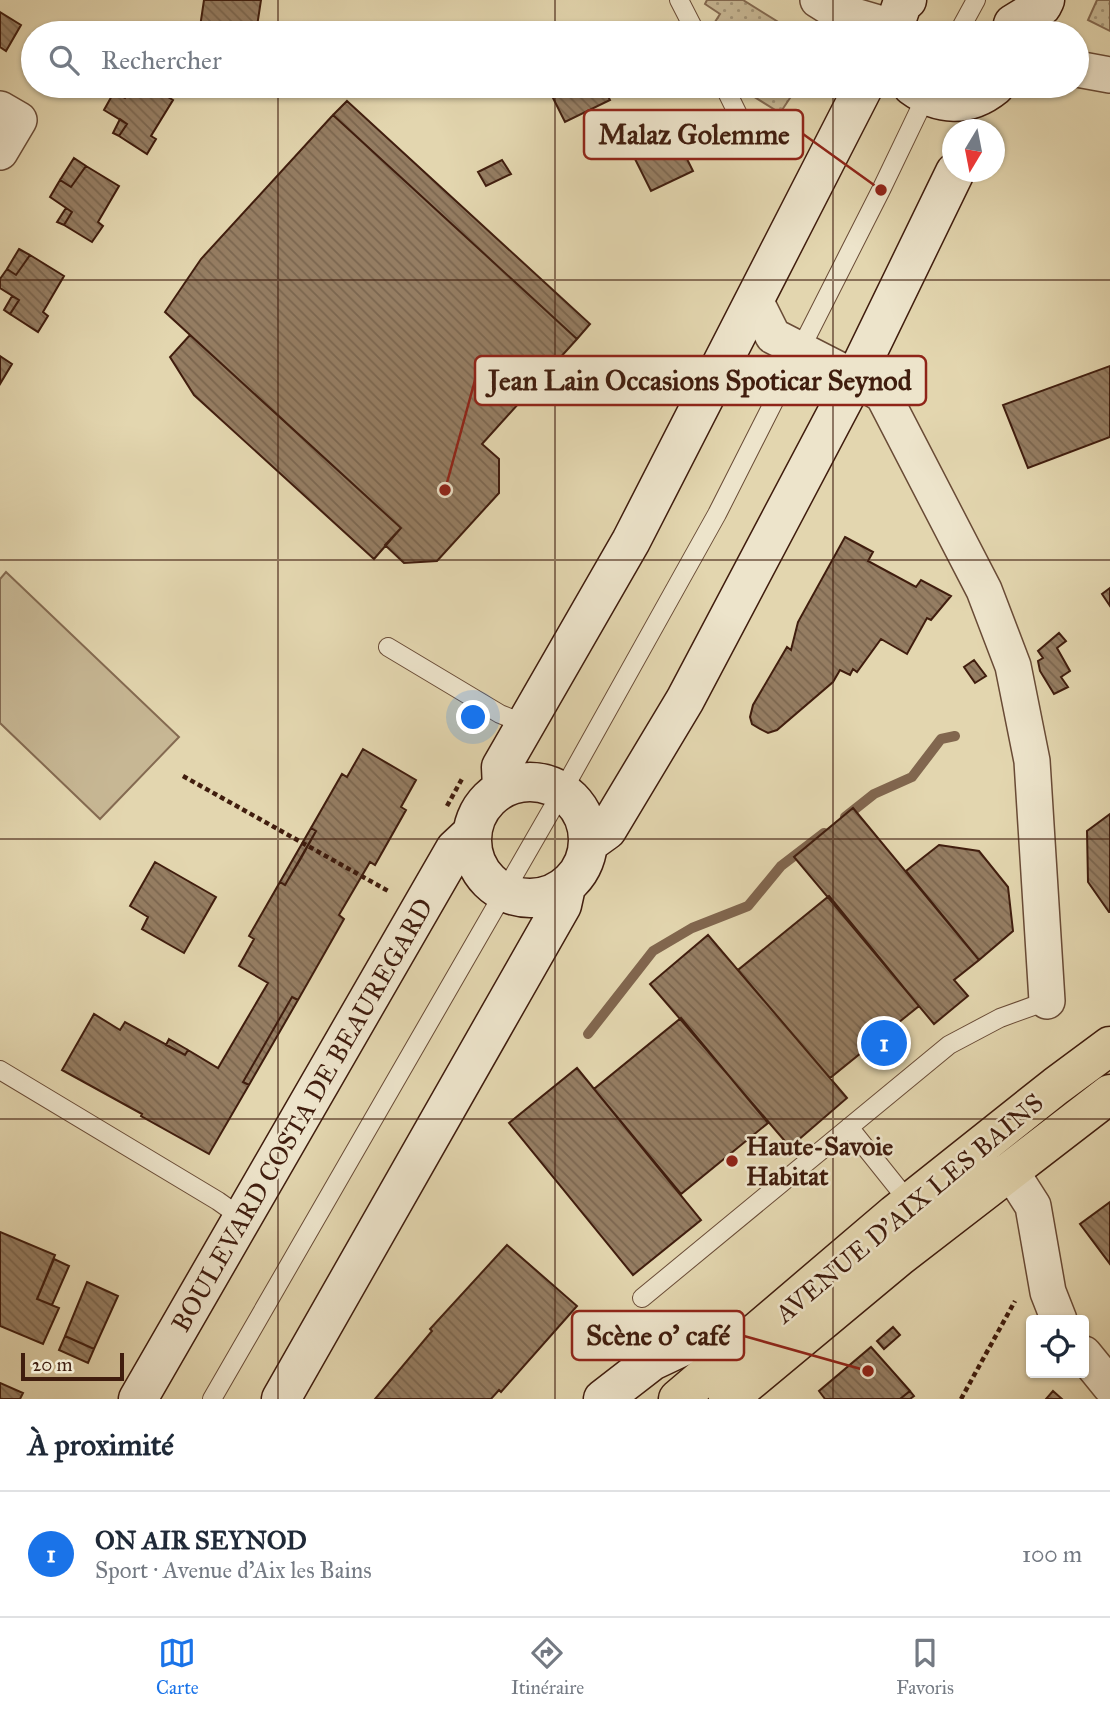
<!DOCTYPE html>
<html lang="fr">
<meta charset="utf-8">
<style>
:root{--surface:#fff;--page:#f6f6f7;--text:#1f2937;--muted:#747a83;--line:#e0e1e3;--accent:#1a73e8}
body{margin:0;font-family:"IM FELL Great Primer",serif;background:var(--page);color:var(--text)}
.controls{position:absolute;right:21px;bottom:21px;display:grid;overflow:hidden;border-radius:7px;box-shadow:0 2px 5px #0004}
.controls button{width:63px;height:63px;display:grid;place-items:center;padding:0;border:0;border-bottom:2px solid var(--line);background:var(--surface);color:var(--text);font:35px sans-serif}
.compass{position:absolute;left:942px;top:119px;width:63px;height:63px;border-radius:50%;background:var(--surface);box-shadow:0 2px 5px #0004;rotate:190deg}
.scale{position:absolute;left:21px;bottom:18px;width:103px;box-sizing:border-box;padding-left:7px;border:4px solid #401d0e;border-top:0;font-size:19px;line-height:24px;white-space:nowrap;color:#401d0e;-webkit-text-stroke:5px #ede4cb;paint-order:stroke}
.you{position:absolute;left:474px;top:718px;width:24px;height:24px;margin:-18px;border:5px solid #fff;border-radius:50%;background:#1a73e8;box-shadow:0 0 0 10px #1a73e833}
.badge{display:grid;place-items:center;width:46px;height:46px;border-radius:50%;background:var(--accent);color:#fff;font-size:23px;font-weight:700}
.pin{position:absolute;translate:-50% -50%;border:4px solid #fff;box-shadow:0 2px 7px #0006}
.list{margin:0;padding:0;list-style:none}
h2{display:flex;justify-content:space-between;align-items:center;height:91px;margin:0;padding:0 28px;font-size:30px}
h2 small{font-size:23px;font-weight:400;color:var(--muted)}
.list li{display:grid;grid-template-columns:46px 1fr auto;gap:21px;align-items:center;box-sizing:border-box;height:126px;padding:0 28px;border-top:2px solid var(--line)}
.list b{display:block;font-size:26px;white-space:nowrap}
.list p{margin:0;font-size:23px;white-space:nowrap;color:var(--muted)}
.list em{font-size:23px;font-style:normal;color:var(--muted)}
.icon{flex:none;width:38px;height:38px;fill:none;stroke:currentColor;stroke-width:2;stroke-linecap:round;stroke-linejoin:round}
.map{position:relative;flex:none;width:1110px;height:1399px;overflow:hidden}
.search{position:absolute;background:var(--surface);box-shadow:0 2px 5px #0004;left:21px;right:21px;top:21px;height:77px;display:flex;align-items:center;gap:18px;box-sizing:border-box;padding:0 24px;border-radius:38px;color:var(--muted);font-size:26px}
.sheet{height:217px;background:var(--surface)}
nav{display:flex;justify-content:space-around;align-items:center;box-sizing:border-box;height:98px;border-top:2px solid var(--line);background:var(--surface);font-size:19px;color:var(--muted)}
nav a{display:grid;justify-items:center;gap:4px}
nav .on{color:var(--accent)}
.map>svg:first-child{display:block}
.park{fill:url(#park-dots);stroke:#846a51;stroke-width:2}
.garden{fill:#c7b794;stroke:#846a51;stroke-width:2}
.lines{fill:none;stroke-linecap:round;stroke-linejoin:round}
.stream{stroke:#81664e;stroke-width:10}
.building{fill:url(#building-back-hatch);stroke:#401d0e;stroke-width:2}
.lane-casing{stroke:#694b36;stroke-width:20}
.street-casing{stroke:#694b36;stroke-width:38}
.secondary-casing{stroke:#401d0e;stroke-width:41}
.primary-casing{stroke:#401d0e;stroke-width:41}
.path{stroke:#401d0e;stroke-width:4.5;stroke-dasharray:5 3.5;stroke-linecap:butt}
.lane{stroke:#ede4cb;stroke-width:18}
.street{stroke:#ede4cb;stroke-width:35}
.secondary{stroke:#ede4cb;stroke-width:38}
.primary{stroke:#e3d6af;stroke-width:38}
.grid{fill:none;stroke:#401d0e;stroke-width:2;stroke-opacity:0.55}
.poi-dot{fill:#8f2418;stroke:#ede4cb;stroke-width:2.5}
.labels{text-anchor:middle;stroke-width:5;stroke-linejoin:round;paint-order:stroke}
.street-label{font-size:26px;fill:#401d0e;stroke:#ede4cb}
.poi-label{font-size:26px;font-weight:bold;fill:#401d0e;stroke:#ede4cb;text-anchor:start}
.leader{fill:none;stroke:#8f2418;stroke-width:2.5}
.callout-dot{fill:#8f2418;stroke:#ede4cb;stroke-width:2.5}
.callout{fill:#ede4cb;stroke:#8f2418;stroke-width:2.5}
.callout-label{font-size:28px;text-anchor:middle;font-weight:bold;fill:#401d0e}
</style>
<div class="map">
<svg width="1110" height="1399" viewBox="0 0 1110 1399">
<defs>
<pattern id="park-dots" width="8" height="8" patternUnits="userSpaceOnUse" patternTransform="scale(1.75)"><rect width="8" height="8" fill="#c7b794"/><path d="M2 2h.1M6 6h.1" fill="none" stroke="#a39477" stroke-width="1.8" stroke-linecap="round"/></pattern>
<pattern id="building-back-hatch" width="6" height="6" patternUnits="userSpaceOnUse" patternTransform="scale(1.75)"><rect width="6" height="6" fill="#957d62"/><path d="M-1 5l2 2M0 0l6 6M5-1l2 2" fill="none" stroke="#7b664f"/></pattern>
</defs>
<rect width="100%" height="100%" fill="#e3d6af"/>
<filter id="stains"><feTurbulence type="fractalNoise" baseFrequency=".00286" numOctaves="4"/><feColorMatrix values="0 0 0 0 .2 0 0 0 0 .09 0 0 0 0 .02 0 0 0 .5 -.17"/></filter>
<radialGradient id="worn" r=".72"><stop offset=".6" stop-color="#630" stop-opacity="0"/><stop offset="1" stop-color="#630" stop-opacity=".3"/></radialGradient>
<path class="park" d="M 707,0 L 743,0 L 796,33 L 708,33 L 720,14 L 705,4 Z
M 1097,0 L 1110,0 L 1110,31 L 1088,20 Z
M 737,86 L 798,86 L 780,113 Z"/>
<path class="garden" d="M 6,572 L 179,737 L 100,819 L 0,723 L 0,579 Z"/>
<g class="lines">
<path class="stream" d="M 845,817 L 874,794 L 912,777 L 941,739 L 955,736
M 588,1034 L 653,951 L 692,928 L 748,906 L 781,866 L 824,833"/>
</g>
<path class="building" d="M 204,0 L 261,0 L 256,33 L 200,27 Z
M 0,12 L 21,25 L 6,51 L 0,47 Z
M 118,86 L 133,86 L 125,98 L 114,92 Z
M 133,86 L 149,86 L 173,100 L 151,136 L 156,139 L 147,154 L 119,136 L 127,124 L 104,110 L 114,92 L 125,98 Z
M 547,86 L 603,86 L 610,100 L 565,122 Z
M 347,101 L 590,324 L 577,339 L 333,115 Z
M 333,115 L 577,339 L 482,444 L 499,459 L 499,493 L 437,561 L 404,563 L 385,545 L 401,528 L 165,312 L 201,259 Z
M 120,119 L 127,124 L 119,136 L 113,133 Z
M 667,119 L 693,171 L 651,191 L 625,139 Z
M 74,158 L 86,166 L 71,187 L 60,180 Z
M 502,160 L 511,174 L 486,186 L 478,172 Z
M 86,166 L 119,186 L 98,222 L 103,226 L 92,242 L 64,225 L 72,212 L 50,197 L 60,180 L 71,187 Z
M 66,208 L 72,212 L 64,225 L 57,222 Z
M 19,249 L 30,255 L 16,275 L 7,269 Z
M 30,255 L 64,276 L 43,312 L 48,316 L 38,332 L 10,314 L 19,300 L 0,288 L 0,279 L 7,269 L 16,275 Z
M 12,296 L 19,300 L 10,314 L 4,310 Z
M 190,335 L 401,528 L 374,559 L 194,395 L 170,357 Z
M 0,356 L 12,364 L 0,384 Z
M 1110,366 L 1110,437 L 1028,468 L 1003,405 Z
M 845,537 L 873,552 L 868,561 L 916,587 L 921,580 L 951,596 L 931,620 L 927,618 L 907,654 L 881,639 L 857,672 L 853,669 L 850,675 L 840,670 L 833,682 L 777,730 L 768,733 L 760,729 L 752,724 L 750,717 L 753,705 L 787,647 L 791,650 L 798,622 Z
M 1110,588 L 1110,606 L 1102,594 Z
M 1059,633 L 1066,641 L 1057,648 L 1070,671 L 1061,677 L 1068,687 L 1054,694 L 1040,671 L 1038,661 L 1043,658 L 1038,651 Z
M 974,660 L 986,676 L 975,683 L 964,667 Z
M 363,749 L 416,780 L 401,807 L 406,810 L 375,865 L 370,862 L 339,915 L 344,919 L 298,1000 L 292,997 L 243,1082 L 249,1085 L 209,1154 L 141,1116 L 142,1114 L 62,1070 L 94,1014 L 120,1030 L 125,1022 L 185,1055 L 188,1050 L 218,1068 L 268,983 L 239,966 L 254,939 L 249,936 L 280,882 L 285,885 L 300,860 L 316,831 L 311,828 L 342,774 L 347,777 Z
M 853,808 L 979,960 L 954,980 L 968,996 L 934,1024 L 794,857 Z
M 1110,814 L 1110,912 L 1109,912 L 1088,882 L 1087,831 Z
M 311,828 L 316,831 L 285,885 L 280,882 Z
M 939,845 L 979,851 L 1008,887 L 1013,931 L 979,960 L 906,871 Z
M 155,862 L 216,897 L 184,953 L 142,929 L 148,917 L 130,906 Z
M 829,896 L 919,1006 L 830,1078 L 738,970 Z
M 708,935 L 847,1098 L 790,1147 L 650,984 Z
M 292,997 L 298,1000 L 249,1085 L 243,1082 Z
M 681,1018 L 768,1123 L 681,1194 L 594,1089 Z
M 169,1039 L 188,1050 L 185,1055 L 166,1045 Z
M 577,1068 L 701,1220 L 633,1275 L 509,1123 Z
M 1110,1202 L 1110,1264 L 1080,1224 Z
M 0,1232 L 55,1255 L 37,1299 L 59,1308 L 43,1344 L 0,1326 Z
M 507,1245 L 577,1306 L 501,1392 L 499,1390 L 491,1399 L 375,1399 L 432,1331 L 430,1329 Z
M 54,1259 L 69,1266 L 52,1305 L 37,1299 Z
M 87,1282 L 118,1296 L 94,1349 L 65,1336 Z
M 893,1327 L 900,1335 L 884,1349 L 877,1341 Z
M 65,1336 L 94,1349 L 88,1363 L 59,1350 Z
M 871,1347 L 910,1391 L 900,1399 L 825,1399 L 819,1391 Z
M 0,1383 L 23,1393 L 20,1399 L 0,1399 Z
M 910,1391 L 914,1396 L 910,1399 L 900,1399 Z
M 1053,1391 L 1062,1399 L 1046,1399 Z"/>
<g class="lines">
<defs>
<path id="lane" d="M 679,0 L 696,33
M 958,33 L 976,0
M 724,86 L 753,145
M 388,647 L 500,714 L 525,724
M 0,1070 L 218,1201 L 242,1218
M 849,1127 L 909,1202
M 642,1298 L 949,1045 L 1000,1018 L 1047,1001
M 212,1399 L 563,790 L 717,514 L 881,190 L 928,92"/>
<path id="street" d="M 818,0 L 834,10 L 892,27
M 1077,69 L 1110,75
M 0,109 L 19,120 L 0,152
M 755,300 L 773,336 L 855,378 L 883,395 L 984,590 L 1013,666 L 1032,761 L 1047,1001
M 1010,1170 L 1033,1206 L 1048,1292 L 1059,1320
M 1084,1354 L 1110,1386"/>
<path id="secondary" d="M 1013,24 L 1042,6 L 1045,0
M 892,33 L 902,4 L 907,0
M 912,86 C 939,106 968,108 995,86
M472 840a58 58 0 1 1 116 0a58 58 0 1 1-116 0Z
M 502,788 L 501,767 L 631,541 L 864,86
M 589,843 L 607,830 L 685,700 L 855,378 L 955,172
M 138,1399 L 455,849 L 471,834
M 281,1399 L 562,905 L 566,887
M 603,1399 L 652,1361 L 688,1344 L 755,1336"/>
<path id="primary" d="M 678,1399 L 895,1214 L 1056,1086 L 1110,1046
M 728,1399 L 900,1256 L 1110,1094"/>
</defs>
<use href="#lane" class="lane-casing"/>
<use href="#street" class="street-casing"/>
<use href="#secondary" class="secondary-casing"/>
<use href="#primary" class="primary-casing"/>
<path class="path" d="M 183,776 L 390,892
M 447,806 L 463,777
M 961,1399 L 1015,1301"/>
<use href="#lane" class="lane"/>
<use href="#street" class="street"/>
<use href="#secondary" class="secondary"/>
<use href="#primary" class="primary"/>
</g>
<path class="grid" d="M 278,0 L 278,33M 555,0 L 555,33M 833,0 L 833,33M 278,86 L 278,1399M 555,86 L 555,1399M 833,86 L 833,1399M 0,280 L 1110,280M 0,560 L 1110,560M 0,839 L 1110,839M 0,1119 L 1110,1119"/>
<circle class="poi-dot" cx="732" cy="1161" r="7"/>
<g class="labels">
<g class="street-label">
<text transform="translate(302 1115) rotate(-60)" y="9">BOULEVARD COSTA DE BEAUREGARD</text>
<text transform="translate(909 1208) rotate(-40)" y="9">AVENUE D'AIX LES BAINS</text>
</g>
<g class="poi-label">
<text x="746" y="1155">Haute-Savoie<tspan x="746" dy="30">Habitat</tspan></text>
</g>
</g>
<path class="leader" d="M881 190L803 134M445 490L475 380M868 1371L744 1336"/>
<g class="callout-dot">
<circle cx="881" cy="190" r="7"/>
<circle cx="445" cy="490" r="7"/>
<circle cx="868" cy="1371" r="7"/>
</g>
<g class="callout">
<rect x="584" y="110" width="219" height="49" rx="7"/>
<rect x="475" y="356" width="451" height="49" rx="7"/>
<rect x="572" y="1311" width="172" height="49" rx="7"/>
</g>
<g class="callout-label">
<text x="694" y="144">Malaz Golemme</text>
<text x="700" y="390">Jean Lain Occasions Spoticar Seynod</text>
<text x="658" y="1345">Scène o' café</text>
</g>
<rect width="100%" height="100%" filter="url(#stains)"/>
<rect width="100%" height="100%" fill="url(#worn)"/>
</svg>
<div class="controls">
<button><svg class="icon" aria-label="locate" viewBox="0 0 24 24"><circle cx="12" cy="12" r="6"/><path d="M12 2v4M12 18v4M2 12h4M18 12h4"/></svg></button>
</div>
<svg class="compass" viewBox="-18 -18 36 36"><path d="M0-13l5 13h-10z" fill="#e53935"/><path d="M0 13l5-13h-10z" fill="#747a83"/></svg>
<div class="scale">20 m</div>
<div class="you"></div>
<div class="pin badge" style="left:884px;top:1043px">1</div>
<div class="search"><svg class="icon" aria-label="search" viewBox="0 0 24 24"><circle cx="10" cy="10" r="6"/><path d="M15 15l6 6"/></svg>Rechercher</div>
</div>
<section class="sheet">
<h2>À proximité<small></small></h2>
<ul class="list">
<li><span class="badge">1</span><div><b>ON AIR SEYNOD</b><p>Sport · Avenue d'Aix les Bains</p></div><em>100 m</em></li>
</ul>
</section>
<nav>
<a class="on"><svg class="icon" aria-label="map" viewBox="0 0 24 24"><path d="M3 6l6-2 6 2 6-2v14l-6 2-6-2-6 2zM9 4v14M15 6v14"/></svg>Carte</a>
<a><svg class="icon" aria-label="directions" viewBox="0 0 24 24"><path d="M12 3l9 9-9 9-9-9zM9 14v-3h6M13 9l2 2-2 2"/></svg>Itinéraire</a>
<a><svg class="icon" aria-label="saved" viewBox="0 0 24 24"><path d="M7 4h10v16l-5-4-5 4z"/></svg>Favoris</a>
</nav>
